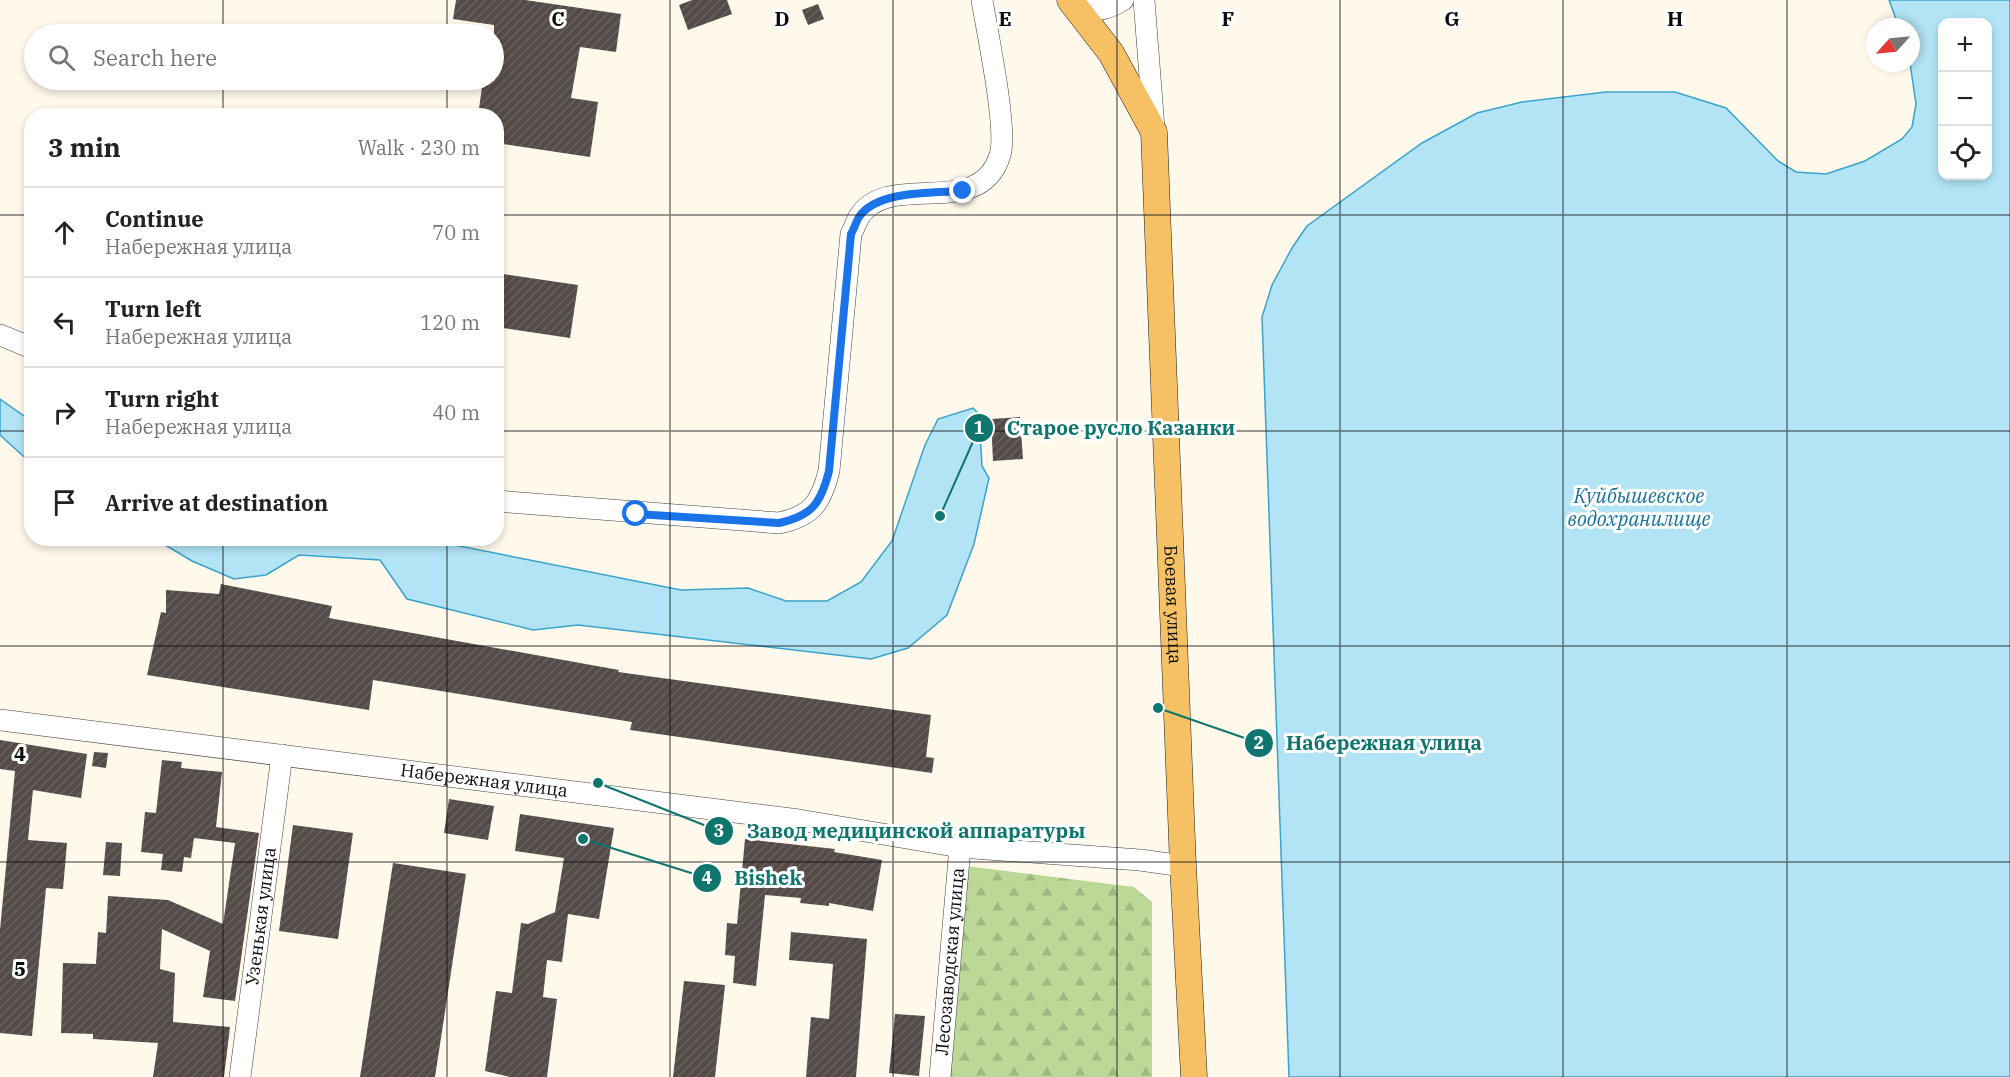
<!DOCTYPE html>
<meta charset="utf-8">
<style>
:root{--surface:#fff;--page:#f2f2f2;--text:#222;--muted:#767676;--line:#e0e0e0}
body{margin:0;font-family:"IBM Plex Serif",serif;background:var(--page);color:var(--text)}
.controls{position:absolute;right:18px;top:18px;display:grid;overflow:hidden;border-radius:12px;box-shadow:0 3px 9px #0003}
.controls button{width:54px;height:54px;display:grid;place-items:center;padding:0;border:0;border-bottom:2px solid var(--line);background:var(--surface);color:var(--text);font:30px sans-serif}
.compass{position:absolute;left:1866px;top:18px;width:54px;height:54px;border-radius:50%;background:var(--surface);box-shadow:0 3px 9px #0003;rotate:243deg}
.stop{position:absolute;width:18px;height:18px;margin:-14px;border:4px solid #1a73e8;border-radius:50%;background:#fff}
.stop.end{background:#1a73e8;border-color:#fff;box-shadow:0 2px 6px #0008}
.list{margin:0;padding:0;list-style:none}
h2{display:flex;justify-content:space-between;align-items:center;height:78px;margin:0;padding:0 24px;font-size:26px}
h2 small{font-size:20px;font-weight:400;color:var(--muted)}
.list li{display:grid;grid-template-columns:39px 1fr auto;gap:18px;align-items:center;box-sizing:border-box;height:90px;padding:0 24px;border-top:2px solid var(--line)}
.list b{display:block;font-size:22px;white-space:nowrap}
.list p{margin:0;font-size:20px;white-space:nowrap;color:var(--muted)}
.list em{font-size:20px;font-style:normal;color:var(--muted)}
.icon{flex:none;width:33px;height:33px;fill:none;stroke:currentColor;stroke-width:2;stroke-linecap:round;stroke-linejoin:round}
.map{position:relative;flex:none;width:2010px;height:1077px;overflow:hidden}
.search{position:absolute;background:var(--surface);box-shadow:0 3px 9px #0003;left:24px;top:24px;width:480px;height:66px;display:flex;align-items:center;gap:15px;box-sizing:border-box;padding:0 21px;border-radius:33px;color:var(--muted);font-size:22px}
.panel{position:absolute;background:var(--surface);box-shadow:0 3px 9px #0003;left:24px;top:108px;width:480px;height:438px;border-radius:24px}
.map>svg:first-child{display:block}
.forest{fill:url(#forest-firs)}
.water{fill:#b2e4f5;stroke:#3ba3ca;stroke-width:1.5;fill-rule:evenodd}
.building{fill:url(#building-hatch)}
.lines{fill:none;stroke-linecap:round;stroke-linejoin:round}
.minor-casing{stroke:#3f3f3f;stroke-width:22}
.major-casing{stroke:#1d1d1d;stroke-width:27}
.minor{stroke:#fff;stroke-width:21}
.major{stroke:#f6c165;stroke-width:26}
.route{stroke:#1a73e8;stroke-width:8}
.grid{fill:none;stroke:#0c0c0c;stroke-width:1.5;stroke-opacity:0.55}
.labels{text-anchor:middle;stroke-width:6;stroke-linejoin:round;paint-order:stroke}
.street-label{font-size:18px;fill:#0c0c0c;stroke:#fff}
.water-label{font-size:20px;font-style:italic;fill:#18729c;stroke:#fff}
.grid-label{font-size:20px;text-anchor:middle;font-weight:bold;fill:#0c0c0c;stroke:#fff;stroke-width:6;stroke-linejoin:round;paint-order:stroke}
.leader{fill:none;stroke:#0f766e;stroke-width:2}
.callout-dot{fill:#0f766e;stroke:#fff;stroke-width:2}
.mark-label{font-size:18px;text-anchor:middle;font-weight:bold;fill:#fff}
.callout-label{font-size:20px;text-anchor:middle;font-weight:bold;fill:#0f766e;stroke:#fff;stroke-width:6;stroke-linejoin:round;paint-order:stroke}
</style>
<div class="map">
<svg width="2010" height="1077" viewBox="0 0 2010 1077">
<defs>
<pattern id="forest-firs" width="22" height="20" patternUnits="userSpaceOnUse" patternTransform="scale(1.5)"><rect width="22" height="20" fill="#bcd897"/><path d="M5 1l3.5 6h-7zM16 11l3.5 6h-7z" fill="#a0b881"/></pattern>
<pattern id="building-hatch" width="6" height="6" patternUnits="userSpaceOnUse" patternTransform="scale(1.5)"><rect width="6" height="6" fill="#554c49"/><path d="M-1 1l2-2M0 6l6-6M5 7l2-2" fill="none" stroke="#68615f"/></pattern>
</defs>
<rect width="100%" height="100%" fill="#fff9ec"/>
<path class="forest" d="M 966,866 L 1134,887 L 1152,902 L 1152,1077 L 950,1077 Z"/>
<path class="water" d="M 1889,0 L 2010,0 L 2010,1077 L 1289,1077 L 1262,317 L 1272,285 L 1292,248 L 1307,226 L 1422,143 L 1477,113 L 1522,102 L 1606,92 L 1675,92 L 1726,108 L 1778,161 L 1796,172 L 1826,174 L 1865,161 L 1902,139 L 1912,127 L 1916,104 L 1910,63 L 1911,27 L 1899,27 ZM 1942,22 L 1988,22 L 1988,176 L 1942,176 Z
M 0,399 L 31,421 L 31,463 L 0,435 Z
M 973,408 L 979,414 L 982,466 L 989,478 L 974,544 L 947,615 L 908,648 L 871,659 L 578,625 L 533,630 L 407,599 L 380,560 L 299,555 L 266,575 L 234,579 L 192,561 L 155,539 L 429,540 L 681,590 L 748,588 L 786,601 L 827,601 L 861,582 L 892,541 L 925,445 L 938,419 Z"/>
<path class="building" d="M 456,0 L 525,0 L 621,14 L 616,52 L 580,47 L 571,98 L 598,102 L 590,157 L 496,143 L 496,116 L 478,116 L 483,80 L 494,80 L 494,25 L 453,19 Z
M 692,0 L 727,0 L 732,14 L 688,30 L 679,5 Z
M 818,4 L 824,19 L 808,25 L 802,10 Z
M 496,273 L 578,285 L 570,338 L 496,327 Z
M 1020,417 L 1023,459 L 993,461 L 991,419 Z
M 221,584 L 332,606 L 329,618 L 619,670 L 618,672 L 931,715 L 926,757 L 934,758 L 932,773 L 630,730 L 632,722 L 373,680 L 369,710 L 147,675 L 161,612 L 166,613 L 166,590 L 219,594 Z
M 0,740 L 87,754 L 81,798 L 33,790 L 28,840 L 67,843 L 63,889 L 46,888 L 32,1036 L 0,1033 L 0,930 L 15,771 L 0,769 Z
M 94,752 L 108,753 L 106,768 L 92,766 Z
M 162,760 L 182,762 L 181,768 L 222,772 L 216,827 L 259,833 L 235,1001 L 203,997 L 210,951 L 162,929 L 160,969 L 175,973 L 173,1022 L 230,1027 L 224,1077 L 153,1077 L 158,1043 L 93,1039 L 93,1034 L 61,1033 L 63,963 L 96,964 L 98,932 L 106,933 L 108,896 L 168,900 L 223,924 L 235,843 L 194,838 L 191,858 L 184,857 L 182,872 L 161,870 L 163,854 L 141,852 L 145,812 L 156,813 Z
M 449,799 L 494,806 L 488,840 L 444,833 Z
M 520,814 L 614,828 L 599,919 L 568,914 L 562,962 L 547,960 L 543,997 L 557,999 L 547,1077 L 510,1077 L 485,1071 L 496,991 L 512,993 L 521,923 L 528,924 L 555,912 L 564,858 L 515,851 Z
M 293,825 L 353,833 L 338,939 L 279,931 Z
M 745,839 L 835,849 L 834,852 L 882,860 L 873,911 L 829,903 L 829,906 L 800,903 L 801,898 L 765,895 L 756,986 L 733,983 L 735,956 L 725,955 L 727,923 L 737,924 Z
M 106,842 L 122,843 L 120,876 L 103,875 Z
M 393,863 L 466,874 L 435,1077 L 360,1077 Z
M 791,932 L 867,939 L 856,1077 L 806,1077 L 811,1017 L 829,1019 L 833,964 L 789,960 Z
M 684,981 L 725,985 L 715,1077 L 673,1077 Z
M 895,1014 L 925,1016 L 919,1076 L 889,1073 Z"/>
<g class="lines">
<defs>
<g id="minor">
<path d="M 1144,0 L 1154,128"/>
<path d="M 1076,7 C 1095,12 1107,10 1123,0"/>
<path d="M 0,335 L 32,348"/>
<path d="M 496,501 L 779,523 C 812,516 821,503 829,471 L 851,234 C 854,229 856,222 859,217 C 888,169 980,222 1000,155 C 1008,130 987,31 982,0"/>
<path id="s1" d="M 0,720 L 799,820 L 960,847 L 1140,860 L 1183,866"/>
<path id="s2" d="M 240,1077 L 282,755"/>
<path id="s3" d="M 940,1077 L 960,847"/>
</g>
<g id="major">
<path id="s4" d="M 1070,0 L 1111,53 L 1154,132 L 1183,866 L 1194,1077"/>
</g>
</defs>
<use href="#minor" class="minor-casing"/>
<use href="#major" class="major-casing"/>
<use href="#minor" class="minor"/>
<use href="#major" class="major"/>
</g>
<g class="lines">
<path class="route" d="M 636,514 L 779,523 C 812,516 821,503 829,471 L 851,234 C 854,229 856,222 859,217 C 877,190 934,193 963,191"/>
</g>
<path class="grid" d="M 223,0 L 223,34M 447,0 L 447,34M 670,0 L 670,1077M 893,0 L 893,1077M 1117,0 L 1117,1077M 1340,0 L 1340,1077M 1563,0 L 1563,1077M 1787,0 L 1787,1077M 223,80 L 223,116M 447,80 L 447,116M 0,215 L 32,215M 496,215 L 2010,215M 0,431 L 32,431M 496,431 L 2010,431M 223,538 L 223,1077M 447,538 L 447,1077M 0,646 L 2010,646M 0,862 L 2010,862"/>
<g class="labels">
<g class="street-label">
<text dy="6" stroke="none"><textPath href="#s4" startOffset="630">Боевая улица</textPath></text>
<text dy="6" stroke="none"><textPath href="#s1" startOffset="488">Набережная улица</textPath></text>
<text dy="6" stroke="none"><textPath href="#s2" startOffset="162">Узенькая улица</textPath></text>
<text dy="6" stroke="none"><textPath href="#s3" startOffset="116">Лесозаводская улица</textPath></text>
</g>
<g class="water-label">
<text x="1639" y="503">Куйбышевское<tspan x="1639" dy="23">водохранилище</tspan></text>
</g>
</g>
<g class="grid-label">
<text x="558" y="26">C</text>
<text x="782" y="26">D</text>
<text x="1005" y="26">E</text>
<text x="1228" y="26">F</text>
<text x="1452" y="26">G</text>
<text x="1675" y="26">H</text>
<text x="20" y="761">4</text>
<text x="20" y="976">5</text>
</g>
<path class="leader" d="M940 516L979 428M1158 708L1259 743M598 783L719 831M583 839L707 878"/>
<g class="callout-dot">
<circle cx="940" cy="516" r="6"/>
<circle cx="1158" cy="708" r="6"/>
<circle cx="598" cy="783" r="6"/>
<circle cx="583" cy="839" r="6"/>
<circle cx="979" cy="428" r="15"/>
<circle cx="1259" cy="743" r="15"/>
<circle cx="719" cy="831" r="15"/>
<circle cx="707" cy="878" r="15"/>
</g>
<g class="mark-label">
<text x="979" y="434">1</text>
<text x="1259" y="749">2</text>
<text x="719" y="837">3</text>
<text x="707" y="884">4</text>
</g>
<g class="callout-label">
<text x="1121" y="435">Старое русло Казанки</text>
<text x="1384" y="750">Набережная улица</text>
<text x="916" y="838">Завод медицинской аппаратуры</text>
<text x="768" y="885">Bishek</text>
</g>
</svg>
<div class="controls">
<button>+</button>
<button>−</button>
<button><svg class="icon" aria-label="locate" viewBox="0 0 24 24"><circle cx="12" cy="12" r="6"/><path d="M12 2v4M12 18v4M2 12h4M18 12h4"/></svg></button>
</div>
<svg class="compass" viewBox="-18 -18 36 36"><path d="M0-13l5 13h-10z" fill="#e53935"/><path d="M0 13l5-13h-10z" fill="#767676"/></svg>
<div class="stop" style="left:636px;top:514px"></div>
<div class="stop end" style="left:963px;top:191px"></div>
<div class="search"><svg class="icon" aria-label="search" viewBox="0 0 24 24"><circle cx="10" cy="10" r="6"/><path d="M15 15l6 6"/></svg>Search here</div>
<section class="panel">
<h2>3 min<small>Walk · 230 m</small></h2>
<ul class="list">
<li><svg class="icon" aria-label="ahead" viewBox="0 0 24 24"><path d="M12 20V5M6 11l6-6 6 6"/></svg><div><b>Continue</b><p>Набережная улица</p></div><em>70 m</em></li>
<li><svg class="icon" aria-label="left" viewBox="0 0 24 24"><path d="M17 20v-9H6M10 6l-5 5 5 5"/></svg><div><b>Turn left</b><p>Набережная улица</p></div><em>120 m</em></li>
<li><svg class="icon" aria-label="right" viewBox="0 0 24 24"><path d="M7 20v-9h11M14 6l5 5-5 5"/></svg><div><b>Turn right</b><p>Набережная улица</p></div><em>40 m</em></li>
<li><svg class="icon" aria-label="arrive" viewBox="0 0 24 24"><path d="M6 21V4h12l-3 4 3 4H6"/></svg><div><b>Arrive at destination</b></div></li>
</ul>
</section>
</div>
